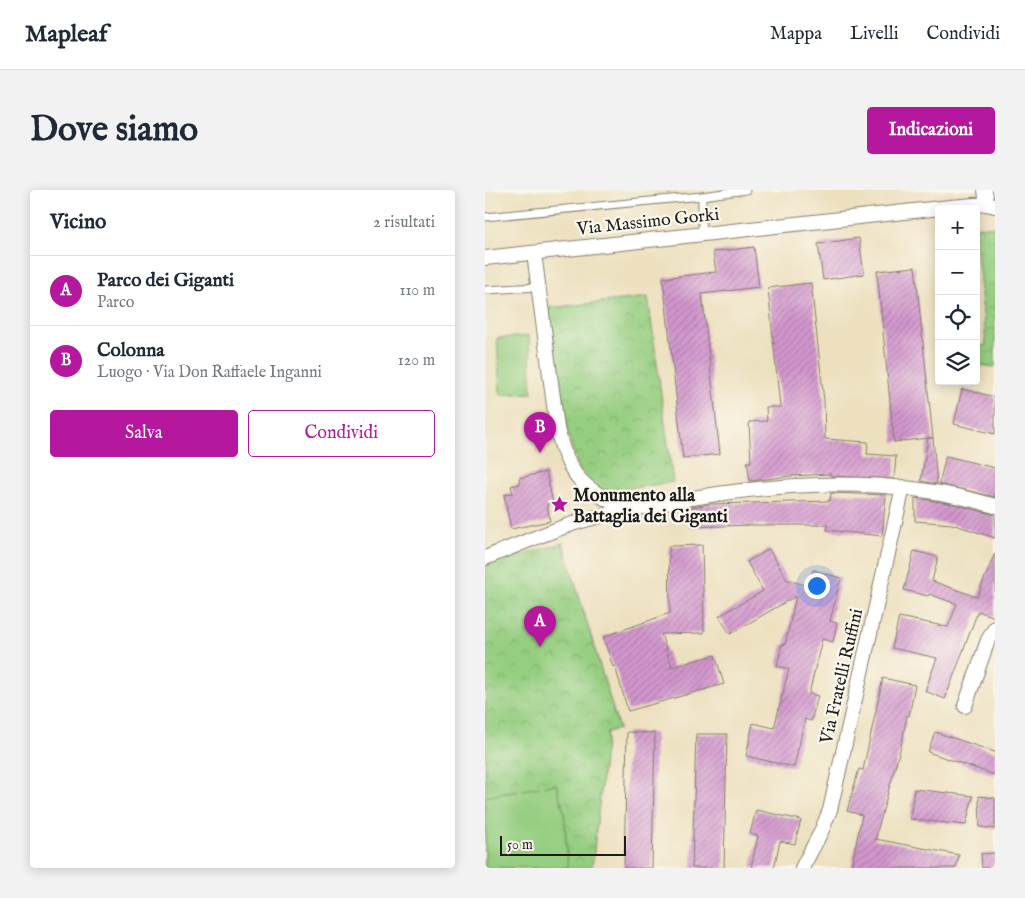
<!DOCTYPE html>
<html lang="it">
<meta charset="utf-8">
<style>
:root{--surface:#fff;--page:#f2f2f3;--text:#1f2937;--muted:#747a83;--line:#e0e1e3;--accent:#b5179e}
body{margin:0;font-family:"IM FELL English",serif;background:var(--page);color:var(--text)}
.controls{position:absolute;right:15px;top:15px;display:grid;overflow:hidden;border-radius:5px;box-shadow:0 2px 12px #0003}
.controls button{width:45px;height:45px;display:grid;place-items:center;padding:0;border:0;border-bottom:1px solid var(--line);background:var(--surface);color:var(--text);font:25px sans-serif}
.scale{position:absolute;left:15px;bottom:12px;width:126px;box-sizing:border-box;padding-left:5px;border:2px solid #1c1c1c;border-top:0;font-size:14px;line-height:18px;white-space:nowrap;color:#1c1c1c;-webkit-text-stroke:4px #fbf7ec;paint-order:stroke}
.you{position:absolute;left:331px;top:395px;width:18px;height:18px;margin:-12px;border:4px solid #fff;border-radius:50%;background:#1a73e8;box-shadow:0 0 0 8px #1a73e833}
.badge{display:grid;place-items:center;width:32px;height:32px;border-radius:50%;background:var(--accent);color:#fff;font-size:16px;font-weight:700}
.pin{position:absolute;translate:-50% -41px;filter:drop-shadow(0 1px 2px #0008)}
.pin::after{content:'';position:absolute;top:26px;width:18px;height:15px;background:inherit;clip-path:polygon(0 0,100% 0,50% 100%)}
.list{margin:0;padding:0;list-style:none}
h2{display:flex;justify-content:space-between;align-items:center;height:65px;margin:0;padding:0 20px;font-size:21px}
h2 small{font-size:16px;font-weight:400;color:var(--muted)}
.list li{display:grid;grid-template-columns:32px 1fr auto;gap:15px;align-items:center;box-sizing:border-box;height:70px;padding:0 20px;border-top:1px solid var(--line)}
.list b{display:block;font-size:19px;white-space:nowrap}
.list p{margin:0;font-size:16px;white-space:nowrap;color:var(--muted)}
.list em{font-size:16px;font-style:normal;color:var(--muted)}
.actions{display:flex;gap:10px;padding:15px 20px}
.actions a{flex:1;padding:11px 0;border:1px solid var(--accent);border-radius:5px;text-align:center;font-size:18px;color:var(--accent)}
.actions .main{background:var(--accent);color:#fff}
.icon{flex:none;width:28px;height:28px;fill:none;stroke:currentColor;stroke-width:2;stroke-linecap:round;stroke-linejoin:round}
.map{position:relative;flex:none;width:510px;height:678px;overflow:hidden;border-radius:5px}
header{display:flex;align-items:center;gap:30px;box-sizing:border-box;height:70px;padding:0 25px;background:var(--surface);border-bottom:1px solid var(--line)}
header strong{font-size:24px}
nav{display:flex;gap:28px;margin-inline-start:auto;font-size:18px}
.intro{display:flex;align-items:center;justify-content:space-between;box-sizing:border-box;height:120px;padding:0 30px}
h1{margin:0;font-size:35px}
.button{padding:12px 22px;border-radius:5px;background:var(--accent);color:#fff;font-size:18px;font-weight:700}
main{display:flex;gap:30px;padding:0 30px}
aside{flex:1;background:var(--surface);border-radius:5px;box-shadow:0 2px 12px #0003}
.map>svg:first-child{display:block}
.park{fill:url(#park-crowns);stroke:#59754e}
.garden{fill:#96ce81;stroke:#59754e}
.building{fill:url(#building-hatch)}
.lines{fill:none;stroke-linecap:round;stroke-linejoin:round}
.lane-casing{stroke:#847e6e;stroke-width:9}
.street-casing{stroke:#847e6e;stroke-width:16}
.lane{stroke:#fff;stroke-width:7}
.street{stroke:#fff;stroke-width:14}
.labels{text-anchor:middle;stroke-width:4.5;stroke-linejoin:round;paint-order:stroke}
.street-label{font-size:18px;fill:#1c1c1c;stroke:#fbf7ec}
.poi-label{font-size:18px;font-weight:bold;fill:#1c1c1c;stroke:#fbf7ec;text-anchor:start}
</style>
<header>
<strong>Mapleaf</strong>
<nav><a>Mappa</a><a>Livelli</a><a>Condividi</a></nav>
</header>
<div class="intro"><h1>Dove siamo</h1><a class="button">Indicazioni</a></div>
<main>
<aside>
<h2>Vicino<small>2 risultati</small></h2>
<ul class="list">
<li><span class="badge">A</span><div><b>Parco dei Giganti</b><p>Parco</p></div><em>110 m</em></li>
<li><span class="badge">B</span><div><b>Colonna</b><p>Luogo · Via Don Raffaele Inganni</p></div><em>120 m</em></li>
</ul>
<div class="actions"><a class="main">Salva</a><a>Condividi</a></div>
</aside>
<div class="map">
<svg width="510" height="678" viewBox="0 0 510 678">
<defs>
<pattern id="park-crowns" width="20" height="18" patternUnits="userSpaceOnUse" patternTransform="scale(1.25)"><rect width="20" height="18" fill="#96ce81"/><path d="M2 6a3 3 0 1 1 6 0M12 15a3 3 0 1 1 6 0" fill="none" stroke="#81b06f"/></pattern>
<pattern id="building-hatch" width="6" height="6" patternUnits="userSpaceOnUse" patternTransform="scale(1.25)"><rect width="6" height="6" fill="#d396ce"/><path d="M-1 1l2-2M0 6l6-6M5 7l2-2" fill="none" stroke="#aa7aa6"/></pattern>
</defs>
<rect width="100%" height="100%" fill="#fbf7ec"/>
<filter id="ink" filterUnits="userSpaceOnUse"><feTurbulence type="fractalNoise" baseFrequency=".02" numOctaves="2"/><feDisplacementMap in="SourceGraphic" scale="10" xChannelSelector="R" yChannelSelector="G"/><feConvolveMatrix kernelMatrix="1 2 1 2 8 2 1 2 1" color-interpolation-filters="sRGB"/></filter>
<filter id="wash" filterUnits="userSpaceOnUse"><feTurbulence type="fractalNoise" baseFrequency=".0096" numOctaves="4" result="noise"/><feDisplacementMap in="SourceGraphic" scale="20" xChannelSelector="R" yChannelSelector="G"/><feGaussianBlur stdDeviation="1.12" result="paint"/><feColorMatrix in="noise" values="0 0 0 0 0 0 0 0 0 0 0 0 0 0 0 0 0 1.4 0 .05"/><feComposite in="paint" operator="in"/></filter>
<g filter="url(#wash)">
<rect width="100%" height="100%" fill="#ede0bf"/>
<path class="park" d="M 491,36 L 510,37 L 510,177 L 491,175 L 491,157 L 501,155 L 491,52 Z
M 163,107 L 188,292 L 133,300 L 119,300 L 109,295 L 94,280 L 83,244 L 63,118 Z
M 78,353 L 134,539 L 122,542 L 107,678 L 0,678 L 0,376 Z"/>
<path class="garden" d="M 44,146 L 47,203 L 15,205 L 12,148 Z
M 71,594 L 79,622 L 83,678 L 0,678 L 0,607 Z"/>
<g id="blocks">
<path class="building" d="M 374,48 L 379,84 L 338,90 L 333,54 Z
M 269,57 L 274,97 L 217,104 L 235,264 L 198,268 L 178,88 L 231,82 L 228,62 Z
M 430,77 L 448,248 L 443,248 L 448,248 L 452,294 L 436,291 L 443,248 L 409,252 L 392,81 Z
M 326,93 L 339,211 L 340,249 L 383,252 L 382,264 L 411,266 L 409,289 L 346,286 L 346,284 L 305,286 L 265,291 L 262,272 L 266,272 L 264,232 L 282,231 L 281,217 L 295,217 L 283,98 Z
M 477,199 L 510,207 L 510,244 L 469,234 Z
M 461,266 L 510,278 L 510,307 L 454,294 Z
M 61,282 L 68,313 L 62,314 L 65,331 L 26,339 L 19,305 L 28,303 L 26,296 L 35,294 L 34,288 Z
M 346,303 L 401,305 L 397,346 L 342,340 L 343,335 L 267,335 L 207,337 L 206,317 L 226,314 L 345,311 Z
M 430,308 L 468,314 L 510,325 L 510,348 L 467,334 L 430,331 Z
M 217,355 L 219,443 L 176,444 L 187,477 L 230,465 L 239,494 L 143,521 L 130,476 L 128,477 L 118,447 L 185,423 L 184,356 Z
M 284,359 L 302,390 L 324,396 L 328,380 L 356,388 L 345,431 L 352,433 L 348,452 L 337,449 L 324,504 L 333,506 L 326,531 L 320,529 L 309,577 L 261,566 L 268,533 L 289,538 L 304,479 L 292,476 L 297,454 L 300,455 L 311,406 L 245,444 L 234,426 L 278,401 L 262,372 Z
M 429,361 L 453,367 L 447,391 L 492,407 L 510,363 L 510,427 L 493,421 L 460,509 L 440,501 L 452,468 L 407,458 L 414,427 L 463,437 L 472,414 L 444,404 L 443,406 L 419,400 Z
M 398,488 L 430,495 L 424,526 L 422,525 L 417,552 L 390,649 L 474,665 L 471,678 L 366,678 L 377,625 L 362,621 L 374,579 L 378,580 Z
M 142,542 L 170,543 L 167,678 L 139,678 Z
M 450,542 L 510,562 L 510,585 L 443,562 Z
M 211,544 L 242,544 L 239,678 L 207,678 Z
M 429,599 L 488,606 L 481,635 L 425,629 Z
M 494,606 L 510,608 L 510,639 L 495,637 Z
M 271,620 L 316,630 L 310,654 L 295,651 L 289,678 L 266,678 L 273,646 L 265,644 Z
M 510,663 L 510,678 L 497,678 L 496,664 Z"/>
</g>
</g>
<g filter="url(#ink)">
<use href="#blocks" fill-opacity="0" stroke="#847e6e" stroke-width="1"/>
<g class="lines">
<defs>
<path id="lane" d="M 217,6 L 261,0
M 0,27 L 217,6 L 217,44
M 0,100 L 53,97"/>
<path id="street" d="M 500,0 L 502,14
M 49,63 L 72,238 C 83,288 99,299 143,320
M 0,68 L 465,17 L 502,14 L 510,16
M 0,368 C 27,357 54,346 81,336 C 113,325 147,319 180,313 C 289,292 403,284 510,316
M 480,516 L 503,450 L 510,438
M 317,678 L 336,642 L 345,620 L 418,297"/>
</defs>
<use href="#lane" class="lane-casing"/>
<use href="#street" class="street-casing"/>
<use href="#lane" class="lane"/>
<use href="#street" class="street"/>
</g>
</g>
<defs>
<symbol id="sight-bare" viewBox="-9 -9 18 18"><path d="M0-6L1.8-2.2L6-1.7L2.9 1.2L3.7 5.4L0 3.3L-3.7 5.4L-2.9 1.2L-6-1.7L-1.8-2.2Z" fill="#b5179e" stroke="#fbf7ec" stroke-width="2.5" paint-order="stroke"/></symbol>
</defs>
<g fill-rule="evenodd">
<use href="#sight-bare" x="62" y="302" width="25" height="25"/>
</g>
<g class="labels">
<g class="street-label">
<text transform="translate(163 31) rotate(-6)" y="6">Via Massimo Gorki</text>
<text transform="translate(356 486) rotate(-77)" y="6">Via Fratelli Ruffini</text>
</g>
<g class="poi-label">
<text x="88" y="311">Monumento alla<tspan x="88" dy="21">Battaglia dei Giganti</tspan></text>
</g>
</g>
</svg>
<div class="controls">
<button>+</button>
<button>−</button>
<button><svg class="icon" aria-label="locate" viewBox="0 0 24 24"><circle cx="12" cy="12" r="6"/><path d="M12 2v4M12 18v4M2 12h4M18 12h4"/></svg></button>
<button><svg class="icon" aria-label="layers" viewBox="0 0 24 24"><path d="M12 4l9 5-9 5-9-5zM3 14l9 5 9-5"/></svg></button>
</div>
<div class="scale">50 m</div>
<div class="you"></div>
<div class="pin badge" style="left:55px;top:457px">A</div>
<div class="pin badge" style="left:55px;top:263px">B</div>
</div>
</main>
